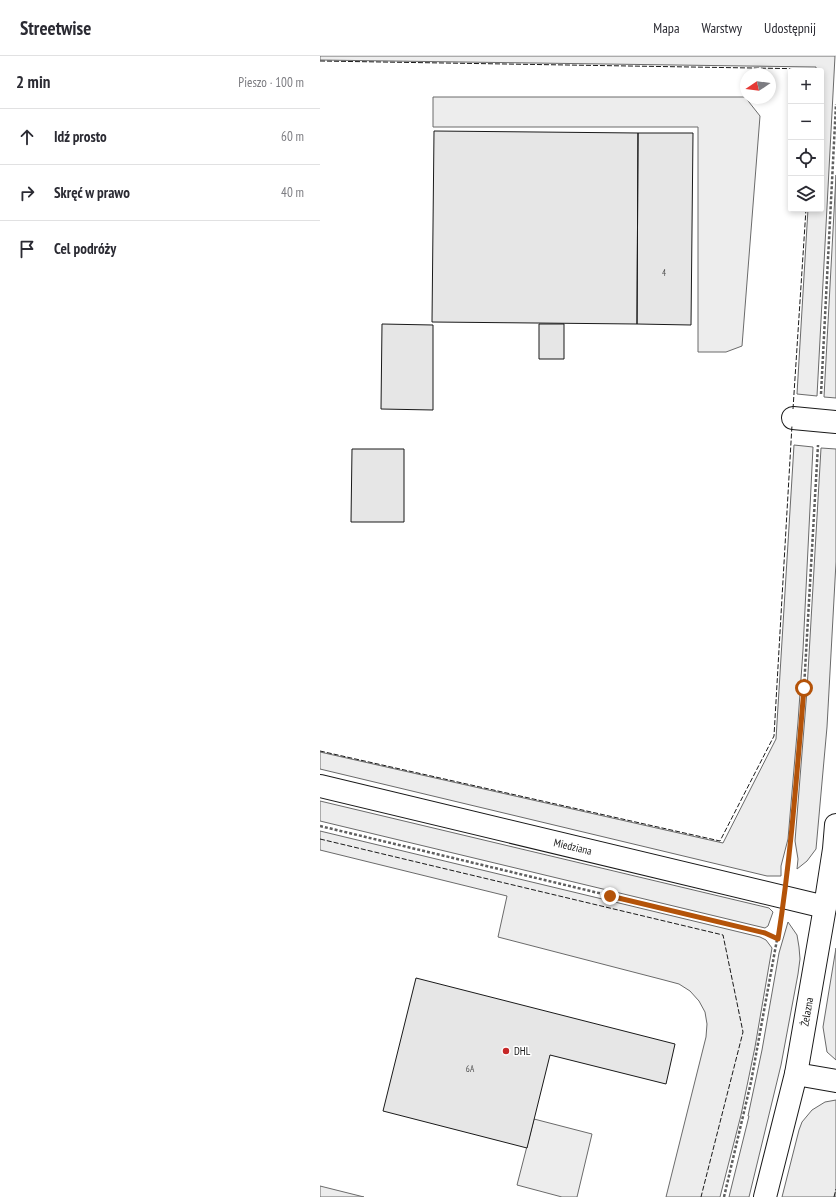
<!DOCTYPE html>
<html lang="pl">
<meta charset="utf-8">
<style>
:root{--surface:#fff;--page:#f2f2f3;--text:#2b2b33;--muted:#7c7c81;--line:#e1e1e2}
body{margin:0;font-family:"PT Sans Narrow",sans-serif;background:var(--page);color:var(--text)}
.controls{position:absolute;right:12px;top:12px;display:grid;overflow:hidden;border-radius:4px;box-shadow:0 2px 6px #0003}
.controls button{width:36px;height:36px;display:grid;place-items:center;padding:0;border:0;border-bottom:1px solid var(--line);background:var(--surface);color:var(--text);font:20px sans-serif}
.compass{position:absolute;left:420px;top:12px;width:36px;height:36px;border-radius:50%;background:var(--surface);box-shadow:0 2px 6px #0003;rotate:257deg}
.stop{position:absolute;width:12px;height:12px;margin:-9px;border:3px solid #b45309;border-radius:50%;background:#fff}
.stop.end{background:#b45309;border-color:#fff;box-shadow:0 1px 4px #0008}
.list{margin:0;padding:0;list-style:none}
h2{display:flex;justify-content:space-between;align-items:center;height:52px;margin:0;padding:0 16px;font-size:17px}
h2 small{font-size:13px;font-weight:400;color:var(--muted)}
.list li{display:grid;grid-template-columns:26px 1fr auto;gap:12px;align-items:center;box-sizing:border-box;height:56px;padding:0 16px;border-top:1px solid var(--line)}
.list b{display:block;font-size:15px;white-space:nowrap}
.list em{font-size:13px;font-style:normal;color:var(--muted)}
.icon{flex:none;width:22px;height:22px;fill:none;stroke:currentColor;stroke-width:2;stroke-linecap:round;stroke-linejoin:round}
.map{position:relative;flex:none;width:516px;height:1141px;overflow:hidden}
header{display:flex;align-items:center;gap:24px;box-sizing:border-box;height:56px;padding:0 20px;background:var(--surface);border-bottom:1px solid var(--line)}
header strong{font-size:19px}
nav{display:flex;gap:22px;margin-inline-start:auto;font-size:14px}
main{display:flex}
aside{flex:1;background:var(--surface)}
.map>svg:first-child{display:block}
.built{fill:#ededed;stroke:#6a6a6a}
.building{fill:#e6e6e6;stroke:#1a1a1a}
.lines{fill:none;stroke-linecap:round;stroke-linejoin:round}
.minor-casing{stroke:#1a1a1a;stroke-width:24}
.path{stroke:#5f5f5f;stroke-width:2.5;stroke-dasharray:3 2;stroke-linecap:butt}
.minor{stroke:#fff;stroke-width:22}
.fence{stroke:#1a1a1a;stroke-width:1;stroke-dasharray:5 2;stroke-linecap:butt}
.route{stroke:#b45309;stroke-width:5}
.poi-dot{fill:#c62828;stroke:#fff;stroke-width:1.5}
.labels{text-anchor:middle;stroke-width:3;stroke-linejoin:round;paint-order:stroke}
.number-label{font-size:9px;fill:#4d4d4d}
.street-label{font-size:11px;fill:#1a1a1a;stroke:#fff}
.poi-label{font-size:11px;fill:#1a1a1a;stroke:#fff;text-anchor:start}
</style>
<header>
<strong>Streetwise</strong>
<nav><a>Mapa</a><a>Warstwy</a><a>Udostępnij</a></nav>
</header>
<main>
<aside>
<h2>2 min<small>Pieszo · 100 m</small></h2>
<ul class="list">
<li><svg class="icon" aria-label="ahead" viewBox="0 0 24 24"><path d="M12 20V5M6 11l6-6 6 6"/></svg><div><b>Idź prosto</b></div><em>60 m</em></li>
<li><svg class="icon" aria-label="right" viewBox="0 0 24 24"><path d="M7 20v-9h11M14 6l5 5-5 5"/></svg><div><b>Skręć w prawo</b></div><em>40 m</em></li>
<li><svg class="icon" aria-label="arrive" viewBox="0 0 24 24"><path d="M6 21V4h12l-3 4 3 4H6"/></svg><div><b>Cel podróży</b></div></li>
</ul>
</aside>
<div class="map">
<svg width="516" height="1141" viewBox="0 0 516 1141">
<rect width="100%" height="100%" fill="#fff"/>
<path class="built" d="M 0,0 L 515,0 L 497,340 L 477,338 L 488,153 L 501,153 L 501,15 L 496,15 L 496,11 L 0,4 Z
M 113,41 L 425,41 L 440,60 L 422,290 L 406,296 L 378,296 L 378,71 L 113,71 Z
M 516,119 L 516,342 L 504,341 Z
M 474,389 L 493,391 L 483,594 L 478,666 L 468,783 L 461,810 L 461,820 L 447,820 L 0,713 L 0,696 L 403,787 L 456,683 Z
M 501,392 L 516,393 L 516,506 L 507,671 L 496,793 L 487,805 L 477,813 L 478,803 L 475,785 L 487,634 Z
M 0,745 L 449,852 L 453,856 L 448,870 L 445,872 L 0,765 Z
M 0,775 L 440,881 L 446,884 L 452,892 L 435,991 L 421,1059 L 400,1141 L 346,1141 L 386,981 L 387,968 L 385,956 L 379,945 L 370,935 L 359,928 L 344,924 L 178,881 L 187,840 L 0,794 Z
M 468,866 L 477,879 L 479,891 L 480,903 L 478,918 L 461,1009 L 429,1141 L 409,1141 L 429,1060 L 428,1060 L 442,994 L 459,897 Z
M 516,892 L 516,1004 L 507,996 L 503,971 Z
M 516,1044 L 516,1141 L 462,1141 L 479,1074 L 482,1066 L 492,1054 L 505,1046 Z
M 214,1063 L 272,1078 L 257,1141 L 242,1141 L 197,1129 Z
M 0,1130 L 44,1141 L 0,1141 Z"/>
<path class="building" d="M 114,75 L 318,77 L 317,268 L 112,266 Z
M 318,77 L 373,77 L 371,269 L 317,268 Z
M 62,268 L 113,269 L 113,354 L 61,353 Z
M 219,268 L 244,268 L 244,303 L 219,303 Z
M 32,393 L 84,393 L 84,466 L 31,466 Z
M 96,922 L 355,988 L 346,1028 L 230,999 L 207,1092 L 63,1055 Z"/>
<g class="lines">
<defs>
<g id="minor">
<path d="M 473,362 L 516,366"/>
<path id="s1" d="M 0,730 L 505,851"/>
<path d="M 476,1018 L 516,1025"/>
<path id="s2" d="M 445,1141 L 476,1018 L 505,851 L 514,793 L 516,769"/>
</g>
</defs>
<use href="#minor" class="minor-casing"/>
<path class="path" d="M 501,338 L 516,48
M 0,770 L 445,877 L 458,883
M 468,815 L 484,632 L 498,389
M 404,1141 L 431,1026 L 460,867"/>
<use href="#minor" class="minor"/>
<path class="fence" d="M 0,5 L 494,13 L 494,15
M 473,353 L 486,153
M 0,695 L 400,785 L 454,680 L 472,369
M 0,783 L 403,879 L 423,976 L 381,1141
M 514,1141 L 516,1133"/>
</g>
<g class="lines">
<path class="route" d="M 290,840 L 445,877 L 458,883 C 471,800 477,716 484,632"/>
</g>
<circle class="poi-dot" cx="186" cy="995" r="4"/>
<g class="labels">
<g class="number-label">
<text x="344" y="220">4</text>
<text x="150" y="1016">6A</text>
</g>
<g class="street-label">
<text dy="4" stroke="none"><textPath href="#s1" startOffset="260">Miedziana</textPath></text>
<text dy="4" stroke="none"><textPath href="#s2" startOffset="190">Żelazna</textPath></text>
</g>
<g class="poi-label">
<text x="194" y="999">DHL</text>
</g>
</g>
</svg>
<div class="controls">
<button>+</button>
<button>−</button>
<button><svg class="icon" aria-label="locate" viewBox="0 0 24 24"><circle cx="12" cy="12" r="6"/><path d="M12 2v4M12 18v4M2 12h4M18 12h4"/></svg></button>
<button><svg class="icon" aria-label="layers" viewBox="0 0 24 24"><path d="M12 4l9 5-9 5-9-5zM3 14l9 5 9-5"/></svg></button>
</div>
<svg class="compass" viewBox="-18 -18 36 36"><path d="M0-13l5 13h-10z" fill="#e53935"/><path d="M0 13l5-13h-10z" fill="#7c7c81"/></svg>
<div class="stop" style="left:484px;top:632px"></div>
<div class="stop end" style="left:290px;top:840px"></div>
</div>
</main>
